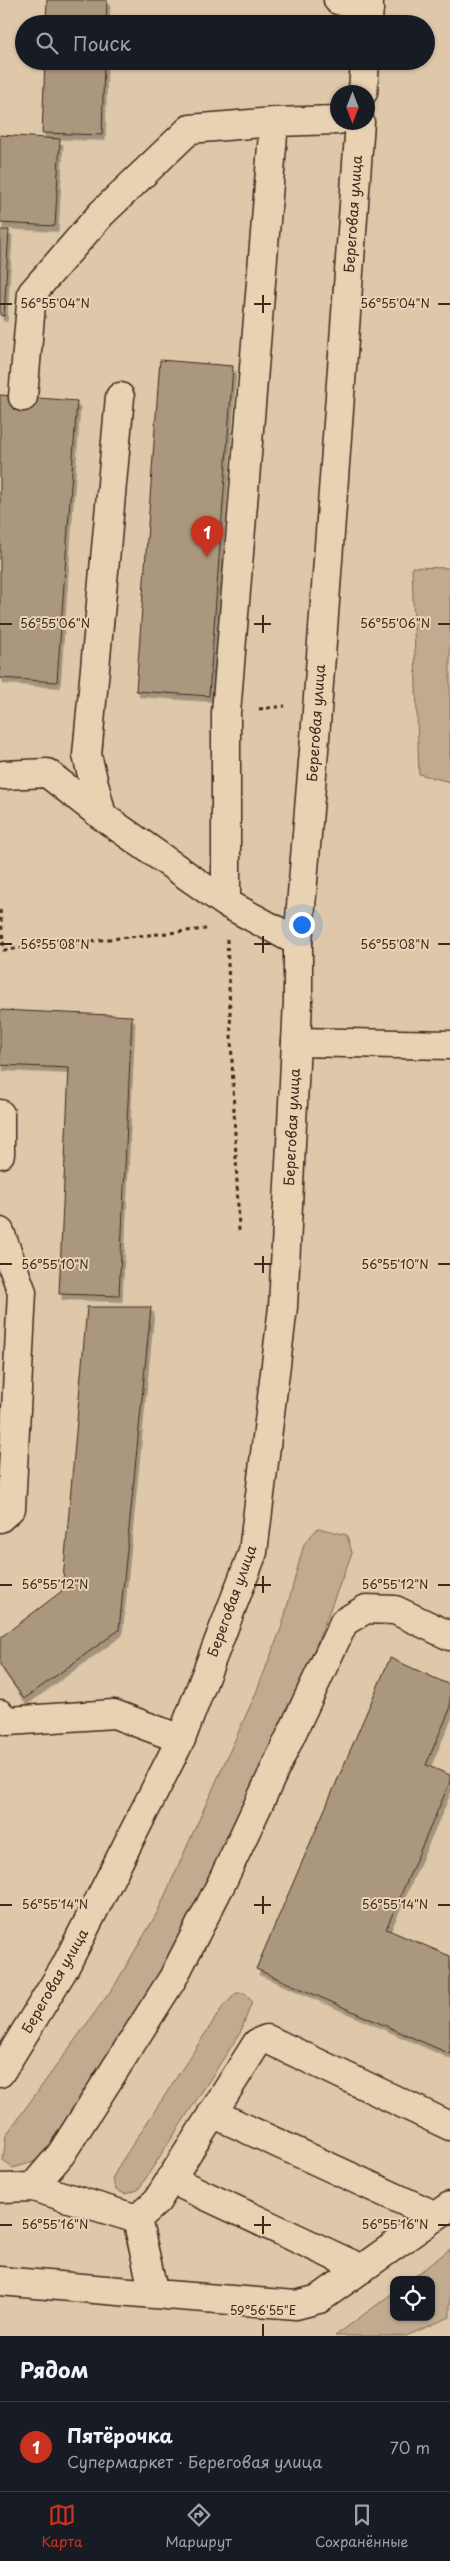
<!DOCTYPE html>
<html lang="ru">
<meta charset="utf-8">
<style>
:root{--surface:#171b24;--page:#242831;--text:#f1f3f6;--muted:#9ea1a6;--line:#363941;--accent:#c8321e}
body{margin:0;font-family:"Playpen Sans",sans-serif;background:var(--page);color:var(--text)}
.controls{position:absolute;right:15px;bottom:15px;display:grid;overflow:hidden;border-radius:10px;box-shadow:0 1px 4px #0004}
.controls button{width:45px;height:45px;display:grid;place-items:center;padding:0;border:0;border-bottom:1px solid var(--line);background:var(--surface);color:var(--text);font:25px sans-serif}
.compass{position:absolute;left:330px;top:85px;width:45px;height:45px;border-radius:50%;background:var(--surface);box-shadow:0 1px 4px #0004;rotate:180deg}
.you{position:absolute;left:301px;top:924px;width:18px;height:18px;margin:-12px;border:4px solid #fff;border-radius:50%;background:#1a73e8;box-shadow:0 0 0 8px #1a73e833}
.badge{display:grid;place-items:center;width:32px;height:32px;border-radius:50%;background:var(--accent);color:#fff;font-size:16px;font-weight:700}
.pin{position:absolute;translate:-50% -41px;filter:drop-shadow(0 1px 2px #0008)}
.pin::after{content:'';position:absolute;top:26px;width:18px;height:15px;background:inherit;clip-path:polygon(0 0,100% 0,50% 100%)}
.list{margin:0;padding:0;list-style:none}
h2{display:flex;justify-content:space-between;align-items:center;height:65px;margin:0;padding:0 20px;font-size:21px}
h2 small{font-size:16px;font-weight:400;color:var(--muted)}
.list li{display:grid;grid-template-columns:32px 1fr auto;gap:15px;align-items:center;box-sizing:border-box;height:90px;padding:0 20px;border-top:1px solid var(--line)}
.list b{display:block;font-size:19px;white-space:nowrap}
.list p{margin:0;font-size:16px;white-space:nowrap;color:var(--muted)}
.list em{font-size:16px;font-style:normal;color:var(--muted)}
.icon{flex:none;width:28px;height:28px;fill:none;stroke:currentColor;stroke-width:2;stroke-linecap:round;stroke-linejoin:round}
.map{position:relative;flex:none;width:450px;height:2336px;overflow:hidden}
.search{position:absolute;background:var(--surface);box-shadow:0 1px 4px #0004;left:15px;right:15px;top:15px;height:55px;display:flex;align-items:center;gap:12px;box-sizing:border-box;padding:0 18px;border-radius:28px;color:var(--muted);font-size:19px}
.sheet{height:155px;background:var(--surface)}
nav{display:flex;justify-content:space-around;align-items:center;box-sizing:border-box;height:70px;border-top:1px solid var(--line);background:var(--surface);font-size:14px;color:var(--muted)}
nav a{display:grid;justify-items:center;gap:2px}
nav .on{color:var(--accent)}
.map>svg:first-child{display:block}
.green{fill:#c0ab90;stroke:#7e6a57}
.building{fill:#ab977e;stroke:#3b2a1e;filter:url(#shadow)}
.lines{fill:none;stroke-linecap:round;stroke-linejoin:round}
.minor-casing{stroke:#3b2a1e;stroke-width:31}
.major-casing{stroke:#3b2a1e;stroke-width:31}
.path{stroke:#3b2a1e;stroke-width:3;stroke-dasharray:4 4;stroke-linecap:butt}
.minor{stroke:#e9d2b2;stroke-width:28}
.major{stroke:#e9d2b2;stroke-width:28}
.ticks{fill:none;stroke:#3b2a1e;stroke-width:2}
.labels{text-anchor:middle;stroke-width:4;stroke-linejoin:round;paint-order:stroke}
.street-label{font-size:14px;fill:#3b2a1e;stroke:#e9d2b2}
.ticks-label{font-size:12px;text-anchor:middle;fill:#3b2a1e;stroke:#e9d2b2;stroke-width:4;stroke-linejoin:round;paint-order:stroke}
</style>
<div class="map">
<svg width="450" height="2336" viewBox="0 0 450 2336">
<defs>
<filter id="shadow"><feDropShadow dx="3" dy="5.5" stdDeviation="0" flood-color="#0004"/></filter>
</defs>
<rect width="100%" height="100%" fill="#dec8a9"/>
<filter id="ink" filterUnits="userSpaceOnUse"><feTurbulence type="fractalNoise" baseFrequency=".02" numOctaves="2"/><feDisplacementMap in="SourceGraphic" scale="10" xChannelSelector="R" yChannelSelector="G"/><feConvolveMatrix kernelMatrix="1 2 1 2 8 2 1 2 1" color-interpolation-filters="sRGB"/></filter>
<g filter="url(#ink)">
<path class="green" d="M 412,567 L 450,568 L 450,782 L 419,774 Z
M 318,1528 L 347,1535 L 352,1553 L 297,1694 L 163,1973 L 78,2107 L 37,2161 L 13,2168 L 3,2161 L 6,2135 L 115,1985 L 157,1913 L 256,1693 L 282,1626 L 304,1544 Z
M 236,1993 L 245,1993 L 252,2002 L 240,2033 L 138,2190 L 125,2194 L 116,2190 L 112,2179 L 120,2164 L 222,2008 Z
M 450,2249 L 450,2317 L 406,2336 L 335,2336 L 394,2292 L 394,2317 L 431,2317 L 431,2280 L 410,2280 Z"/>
<path class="building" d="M 47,0 L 107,0 L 106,24 L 46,24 Z
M 45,61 L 104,61 L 102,135 L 42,133 Z
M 0,135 L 60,139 L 55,226 L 0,223 Z
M 0,230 L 9,230 L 4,316 L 0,315 Z
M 160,360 L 233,366 L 209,696 L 136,691 Z
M 0,395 L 77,401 L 57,682 L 0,678 Z
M 0,1010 L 132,1016 L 119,1296 L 59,1294 L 69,1068 L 0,1065 Z
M 87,1307 L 151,1307 L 119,1630 L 24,1699 L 0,1665 L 0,1638 L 62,1591 Z
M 390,1658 L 450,1685 L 450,1709 L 426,1765 L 450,1775 L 450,1782 L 386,1929 L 450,1956 L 450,2054 L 256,1969 Z"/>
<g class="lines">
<defs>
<path id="minor" d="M 338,0 L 369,9
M 23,397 L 32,293 L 102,213 L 190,129 L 274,122
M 4,775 L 47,773 L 102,816 L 226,903 L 298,942
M 102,816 L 87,755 L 120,397
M 226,903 L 226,713 L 274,122 L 338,120
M 296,1042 L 450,1045
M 0,1114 L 0,1154
M 0,1232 L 22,1292 L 11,1508 L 0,1518
M 0,1714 L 8,1721 L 114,1714 L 181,1739
M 212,2113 L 436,2216
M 170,2179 L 362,2269
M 33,2187 L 61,2154 L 173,1978 L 222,1882 L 344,1622 L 366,1609 L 395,1610 L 450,1636
M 0,2188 L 33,2187 L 137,2219 L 157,2201 L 257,2043 L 267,2039 L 450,2126
M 0,2281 L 154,2294 L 137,2219
M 154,2294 L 296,2305 L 319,2299 L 450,2206"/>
<path id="major" d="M 368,24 L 369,0
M 363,92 L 365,61
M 0,2073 L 65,1967 L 181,1739 L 253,1552 L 283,1307 L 298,1001 L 298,942 L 315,738 L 360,122"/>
</defs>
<use href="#minor" class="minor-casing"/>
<use href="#major" class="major-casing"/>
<path class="path" d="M 259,709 L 285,706
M 0,910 L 4,950 L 206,929
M 227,939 L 239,1231"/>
<use href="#minor" class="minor"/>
<use href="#major" class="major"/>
</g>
</g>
<path class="ticks" d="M 263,295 L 263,313M 0,304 L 12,304M 254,304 L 271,304M 438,304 L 450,304M 263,615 L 263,633M 0,624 L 12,624M 254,624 L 271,624M 438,624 L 450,624M 263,936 L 263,953M 0,944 L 12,944M 254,944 L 271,944M 438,944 L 450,944M 263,1256 L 263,1273M 0,1264 L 12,1264M 254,1264 L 271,1264M 438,1264 L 450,1264M 263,1576 L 263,1593M 0,1585 L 12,1585M 254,1585 L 271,1585M 438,1585 L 450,1585M 263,1896 L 263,1914M 0,1905 L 12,1905M 254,1905 L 271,1905M 438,1905 L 450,1905M 263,2216 L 263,2234M 0,2225 L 12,2225M 254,2225 L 271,2225M 438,2225 L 450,2225M 263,2324 L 263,2336"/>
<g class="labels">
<g class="street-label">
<text transform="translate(353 214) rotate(-86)" y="5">Береговая улица</text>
<text transform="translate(316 723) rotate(-86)" y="5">Береговая улица</text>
<text transform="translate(292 1127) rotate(-87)" y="5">Береговая улица</text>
<text transform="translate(232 1601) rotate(-70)" y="5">Береговая улица</text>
<text transform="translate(55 1981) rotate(-60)" y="5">Береговая улица</text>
</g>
</g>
<g class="ticks-label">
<text x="395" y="308">56°55'04"N</text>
<text x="55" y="308">56°55'04"N</text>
<text x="55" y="628">56°55'06"N</text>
<text x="395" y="628">56°55'06"N</text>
<text x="395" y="949">56°55'08"N</text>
<text x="55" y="949">56°55'08"N</text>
<text x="55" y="1269">56°55'10"N</text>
<text x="395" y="1269">56°55'10"N</text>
<text x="55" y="1589">56°55'12"N</text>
<text x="395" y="1589">56°55'12"N</text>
<text x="55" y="1909">56°55'14"N</text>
<text x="395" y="1909">56°55'14"N</text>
<text x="395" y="2229">56°55'16"N</text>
<text x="55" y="2229">56°55'16"N</text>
<text x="263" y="2315">59°56'55"E</text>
</g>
</svg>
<div class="controls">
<button><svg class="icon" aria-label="locate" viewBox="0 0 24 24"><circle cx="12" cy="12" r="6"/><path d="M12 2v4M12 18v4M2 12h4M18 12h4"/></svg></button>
</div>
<svg class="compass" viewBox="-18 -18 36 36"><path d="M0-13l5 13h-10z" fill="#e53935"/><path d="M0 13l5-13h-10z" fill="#9ea1a6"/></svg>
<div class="you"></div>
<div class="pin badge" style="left:207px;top:557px">1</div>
<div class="search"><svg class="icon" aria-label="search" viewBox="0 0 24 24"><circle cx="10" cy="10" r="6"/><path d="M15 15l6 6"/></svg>Поиск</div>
</div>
<section class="sheet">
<h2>Рядом<small></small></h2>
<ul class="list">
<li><span class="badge">1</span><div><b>Пятёрочка</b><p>Супермаркет · Береговая улица</p></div><em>70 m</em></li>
</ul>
</section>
<nav>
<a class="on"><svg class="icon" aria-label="map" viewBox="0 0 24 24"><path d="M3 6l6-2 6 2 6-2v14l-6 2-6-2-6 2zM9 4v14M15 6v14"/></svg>Карта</a>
<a><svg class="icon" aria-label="directions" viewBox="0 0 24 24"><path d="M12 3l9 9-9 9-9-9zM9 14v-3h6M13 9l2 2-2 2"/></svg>Маршрут</a>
<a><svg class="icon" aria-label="saved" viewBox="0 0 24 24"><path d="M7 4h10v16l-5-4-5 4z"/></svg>Сохранённые</a>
</nav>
